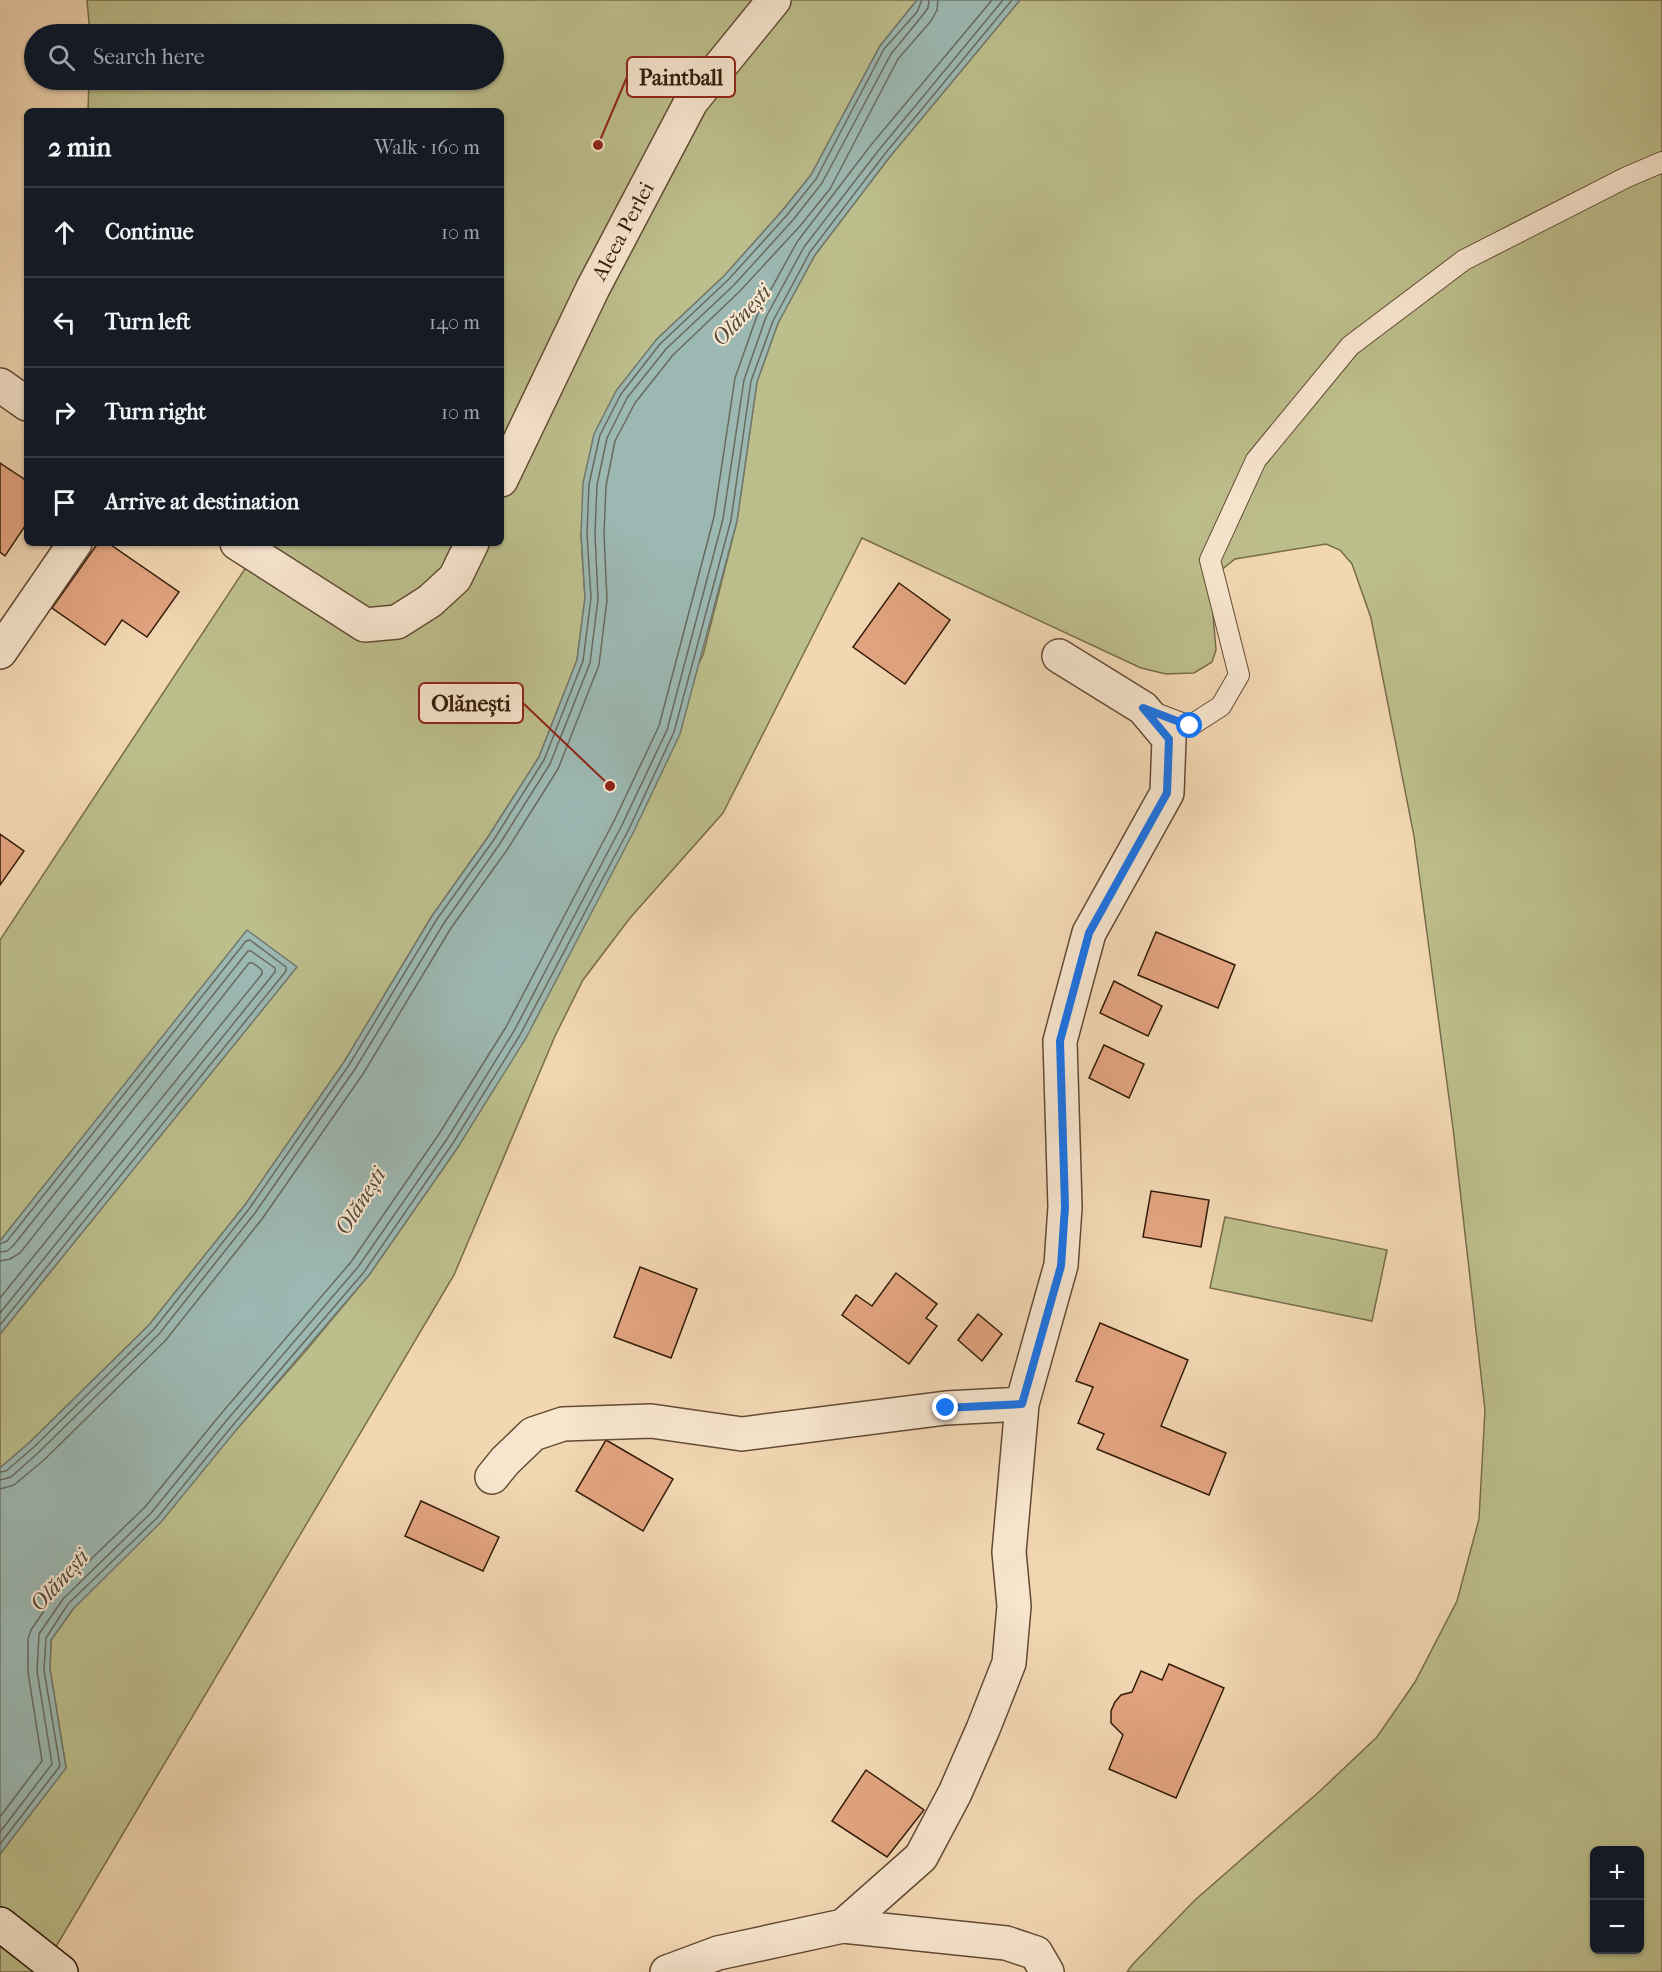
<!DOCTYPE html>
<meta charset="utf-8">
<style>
:root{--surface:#171b24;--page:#20242c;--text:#f1f3f6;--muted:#9ea1a6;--line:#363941}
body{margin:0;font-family:"IM FELL French Canon",serif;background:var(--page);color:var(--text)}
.controls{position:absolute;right:18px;bottom:18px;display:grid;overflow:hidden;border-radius:9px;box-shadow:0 2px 4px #0004}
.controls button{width:54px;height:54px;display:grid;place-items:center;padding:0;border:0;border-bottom:2px solid var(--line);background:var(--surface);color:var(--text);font:30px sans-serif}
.stop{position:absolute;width:18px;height:18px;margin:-14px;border:4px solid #1a73e8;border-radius:50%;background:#fff}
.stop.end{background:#1a73e8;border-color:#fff;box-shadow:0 2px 6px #0008}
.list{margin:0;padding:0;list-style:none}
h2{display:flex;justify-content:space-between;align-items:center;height:78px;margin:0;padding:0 24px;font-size:26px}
h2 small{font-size:20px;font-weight:400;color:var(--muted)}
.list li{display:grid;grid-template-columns:39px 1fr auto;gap:18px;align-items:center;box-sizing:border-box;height:90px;padding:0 24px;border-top:2px solid var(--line)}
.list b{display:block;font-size:22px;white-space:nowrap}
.list em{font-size:20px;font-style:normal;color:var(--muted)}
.icon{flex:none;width:33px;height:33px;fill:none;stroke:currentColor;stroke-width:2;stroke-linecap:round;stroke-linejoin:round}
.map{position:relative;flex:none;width:1662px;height:1972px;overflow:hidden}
.search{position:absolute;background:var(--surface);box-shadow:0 2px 4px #0004;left:24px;top:24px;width:480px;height:66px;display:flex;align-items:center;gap:15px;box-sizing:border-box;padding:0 21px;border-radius:33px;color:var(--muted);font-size:22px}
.panel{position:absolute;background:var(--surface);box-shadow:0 2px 4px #0004;left:24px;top:108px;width:480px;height:438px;border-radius:9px}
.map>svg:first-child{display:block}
.green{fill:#bcbe8b;stroke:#786c4a;stroke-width:1.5;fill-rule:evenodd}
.water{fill:#9cb8b2;stroke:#72796e;stroke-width:1.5}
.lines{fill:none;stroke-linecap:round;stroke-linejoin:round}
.shore{stroke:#686a5e;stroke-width:1.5}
.building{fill:#e2a480;stroke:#331b09;stroke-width:1.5}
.lane-casing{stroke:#634a34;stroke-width:22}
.street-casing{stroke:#634a34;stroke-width:36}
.secondary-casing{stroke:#331b09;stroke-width:36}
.lane{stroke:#f7e5ce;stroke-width:20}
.street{stroke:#f7e5ce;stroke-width:33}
.secondary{stroke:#f7e5ce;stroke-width:33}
.route{stroke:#1a73e8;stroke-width:8}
.labels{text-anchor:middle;stroke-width:4.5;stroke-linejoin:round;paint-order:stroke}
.street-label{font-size:21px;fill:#331b09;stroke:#f7e5ce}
.water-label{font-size:22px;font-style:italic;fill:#524a3c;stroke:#f7e5ce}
.leader{fill:none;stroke:#8f2418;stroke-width:2}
.callout-dot{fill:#8f2418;stroke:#f7e5ce;stroke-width:2}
.callout{fill:#f7e5ce;stroke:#8f2418;stroke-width:2}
.callout-label{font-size:22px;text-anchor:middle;font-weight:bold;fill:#331b09}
</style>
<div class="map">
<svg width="1662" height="1972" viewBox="0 0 1662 1972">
<rect width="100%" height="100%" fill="#f2d7b3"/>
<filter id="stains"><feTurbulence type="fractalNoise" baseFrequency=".00333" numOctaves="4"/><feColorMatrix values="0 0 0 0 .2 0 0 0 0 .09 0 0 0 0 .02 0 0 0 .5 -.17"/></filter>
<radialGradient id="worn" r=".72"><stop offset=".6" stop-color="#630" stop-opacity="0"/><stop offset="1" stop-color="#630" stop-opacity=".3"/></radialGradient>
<path class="green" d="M 87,0 L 917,0 L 880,46 L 811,175 L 782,211 L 724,276 L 656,340 L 581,534 L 585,598 L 577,660 L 539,757 L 488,837 L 432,916 L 344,1062 L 245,1205 L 149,1325 L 30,1442 L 0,1468 L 0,1334 L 296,968 L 247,931 L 0,1241 L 0,940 L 262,543 L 501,543 L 501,111 L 88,111 L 89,80 L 494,80 L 494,34 L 90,34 Z
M 1020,0 L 1662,0 L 1662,1972 L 1127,1972 L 1132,1965 L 1195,1900 L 1320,1791 L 1377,1737 L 1415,1682 L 1457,1601 L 1479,1519 L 1485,1410 L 1453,1128 L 1414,836 L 1371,618 L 1352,564 L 1340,550 L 1326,544 L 1235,559 L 1220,571 L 1211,591 L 1216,650 L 1212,662 L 1194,673 L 1166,674 L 1141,668 L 862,538 L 723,813 L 630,918 L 583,980 L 555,1036 L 454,1275 L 41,1972 L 0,1972 L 0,1854 L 66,1767 L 50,1669 L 51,1640 L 73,1609 L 237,1429 L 303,1354 L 369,1275 L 458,1147 L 703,655 L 737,521 L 757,382 L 778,323 L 815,255 L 888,159 ZM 1594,1850 L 1640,1850 L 1640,1950 L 1594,1950 Z
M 1225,1217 L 1387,1250 L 1372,1321 L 1210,1288 Z"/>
<path class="water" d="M 917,0 L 1020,0 L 888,159 L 815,255 L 778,323 L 757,382 L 737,521 L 680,734 L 634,831 L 526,1038 L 458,1147 L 369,1275 L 237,1429 L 161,1522 L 73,1609 L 51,1640 L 50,1669 L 66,1768 L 0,1854 L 0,1468 L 30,1442 L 149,1325 L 245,1205 L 344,1062 L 432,916 L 488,837 L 539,757 L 577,660 L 585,598 L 581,534 L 583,483 L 594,434 L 616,391 L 656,340 L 724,276 L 782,211 L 811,175 L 880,46 Z
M 247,930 L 297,967 L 0,1334 L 0,1241 Z"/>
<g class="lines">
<path class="shore" d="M 0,1244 L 7,1241 L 246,941 L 250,940 L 286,967 L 286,971 L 0,1325
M 0,1252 L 7,1251 L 13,1246 L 248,951 L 251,951 L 275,968 L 275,972 L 0,1313
M 0,1261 L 10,1259 L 20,1253 L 249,963 L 253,963 L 262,970 L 262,974 L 0,1298
M 0,1472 L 6,1471 L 34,1447 L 154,1329 L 249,1209 L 349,1065 L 437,919 L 493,841 L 544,760 L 583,661 L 591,598 L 587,534 L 589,484 L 600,435 L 621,394 L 660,344 L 728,280 L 787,215 L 816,179 L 884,49 L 917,12 L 922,0
M 0,1480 L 11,1477 L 39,1452 L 159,1334 L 255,1213 L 355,1069 L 444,923 L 499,845 L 550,764 L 590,663 L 598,599 L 595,534 L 597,485 L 607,438 L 627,398 L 666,349 L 734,285 L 793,220 L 822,183 L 891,54 L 922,16 L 928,8 L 929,0
M 0,1489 L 14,1485 L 45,1459 L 165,1341 L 262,1219 L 363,1074 L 451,928 L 507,850 L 558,769 L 599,665 L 607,600 L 604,534 L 606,486 L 615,441 L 635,403 L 673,355 L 740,291 L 800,226 L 830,189 L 898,59 L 931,21 L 937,10 L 938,0
M 0,1817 L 42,1761 L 28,1672 L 28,1639 L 31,1630 L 56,1593 L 145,1507 L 220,1415 L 351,1262 L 439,1134 L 506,1027 L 614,821 L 659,726 L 714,517 L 735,378 L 758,313 L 797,242 L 871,145 L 992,0
M 0,1832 L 52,1764 L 37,1671 L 39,1634 L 63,1599 L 151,1513 L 227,1420 L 358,1267 L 447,1139 L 514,1031 L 622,825 L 667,730 L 723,519 L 744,380 L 766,317 L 804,247 L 878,151 L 1003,0
M 0,1844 L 60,1766 L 44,1670 L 46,1638 L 68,1604 L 157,1518 L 233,1425 L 364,1272 L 453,1143 L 520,1035 L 629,829 L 674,732 L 731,520 L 751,381 L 773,321 L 810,252 L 884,155 L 1012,0"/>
</g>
<path class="building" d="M 0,463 L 27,481 L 27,523 L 5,556 L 0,552 Z
M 98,543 L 108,543 L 179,592 L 147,637 L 122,620 L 105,645 L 52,608 Z
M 899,583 L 950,620 L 905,684 L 853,647 Z
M 0,834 L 24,851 L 0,885 Z
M 1156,932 L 1235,965 L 1218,1008 L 1138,975 Z
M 1114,981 L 1162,1006 L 1148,1036 L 1100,1013 Z
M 1104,1045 L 1144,1064 L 1129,1098 L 1089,1078 Z
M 1151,1191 L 1209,1200 L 1201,1247 L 1143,1237 Z
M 640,1267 L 697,1289 L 671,1358 L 614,1337 Z
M 896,1273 L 937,1304 L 926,1318 L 937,1326 L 909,1364 L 842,1315 L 856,1295 L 872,1306 Z
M 978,1314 L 1002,1334 L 982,1361 L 958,1340 Z
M 1100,1323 L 1188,1360 L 1161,1426 L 1226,1453 L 1209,1495 L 1097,1449 L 1104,1434 L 1078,1423 L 1093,1387 L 1076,1381 Z
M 606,1440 L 673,1479 L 643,1531 L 576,1491 Z
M 421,1501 L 499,1537 L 483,1571 L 405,1536 Z
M 1169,1664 L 1224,1688 L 1176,1798 L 1109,1769 L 1123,1735 L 1111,1723 L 1111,1711 L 1115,1702 L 1121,1695 L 1132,1692 L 1141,1671 L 1162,1680 Z
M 866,1770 L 924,1810 L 887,1857 L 832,1821 Z"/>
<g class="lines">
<defs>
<path id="lane" d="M 1150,711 L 1190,726 L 1221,706 L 1239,675 L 1210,560 L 1256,460 L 1350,346 L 1464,260 L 1627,177 L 1662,162"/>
<path id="street" d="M 0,385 L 27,404
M 501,480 L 593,288 L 691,102 L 774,0
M 237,543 L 365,625 L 397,622 L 430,601 L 455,578 L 472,543
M 0,652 L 75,543
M 492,1477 L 505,1461 L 533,1434 L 563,1424 L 651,1421 L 742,1434 L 946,1408 L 1022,1404
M 843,1926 L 1006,1943 L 1036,1953 L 1047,1972
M 667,1972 L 718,1953 L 843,1926 L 921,1857 L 955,1793 L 983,1729 L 1009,1663 L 1014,1606 L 1009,1552 L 1022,1404 L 1061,1265 L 1065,1207 L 1060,1041 L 1089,933 L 1167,793 L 1169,739 L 1143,708 L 1059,656"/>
<path id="secondary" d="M 0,1924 L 61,1972"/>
</defs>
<use href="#lane" class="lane-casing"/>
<use href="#street" class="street-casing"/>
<use href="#secondary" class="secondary-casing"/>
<use href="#lane" class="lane"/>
<use href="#street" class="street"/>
<use href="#secondary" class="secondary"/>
</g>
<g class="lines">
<path class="route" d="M 946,1408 L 1022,1404 L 1061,1266 L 1065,1207 L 1060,1041 L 1089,933 L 1167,793 L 1169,739 L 1143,708 L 1190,726"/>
</g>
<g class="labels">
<g class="street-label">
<text transform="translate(623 231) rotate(-62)" y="7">Aleea Perlei</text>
</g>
<g class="water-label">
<text transform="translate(741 315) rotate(-47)" y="8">Olănești</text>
<text transform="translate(360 1201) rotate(-58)" y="8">Olănești</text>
<text transform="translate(59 1580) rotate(-48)" y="8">Olănești</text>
</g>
</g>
<path class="leader" d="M598 145L627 77M610 786L523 703"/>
<g class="callout-dot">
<circle cx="598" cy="145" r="6"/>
<circle cx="610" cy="786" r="6"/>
</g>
<g class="callout">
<rect x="627" y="57" width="108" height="40" rx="6"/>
<rect x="419" y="683" width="104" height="40" rx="6"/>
</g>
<g class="callout-label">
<text x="681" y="85">Paintball</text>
<text x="471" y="711">Olănești</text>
</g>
<rect width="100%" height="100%" filter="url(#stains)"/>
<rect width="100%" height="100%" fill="url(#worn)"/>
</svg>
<div class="controls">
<button>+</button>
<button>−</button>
</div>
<div class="stop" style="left:1190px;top:726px"></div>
<div class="stop end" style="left:946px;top:1408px"></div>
<div class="search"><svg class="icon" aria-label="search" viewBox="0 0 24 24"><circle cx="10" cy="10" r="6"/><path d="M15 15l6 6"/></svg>Search here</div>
<section class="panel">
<h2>2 min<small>Walk · 160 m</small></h2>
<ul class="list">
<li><svg class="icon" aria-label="ahead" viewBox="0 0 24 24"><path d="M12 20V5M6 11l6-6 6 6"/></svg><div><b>Continue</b></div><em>10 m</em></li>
<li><svg class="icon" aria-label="left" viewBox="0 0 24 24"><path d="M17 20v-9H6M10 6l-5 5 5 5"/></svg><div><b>Turn left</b></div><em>140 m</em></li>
<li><svg class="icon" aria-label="right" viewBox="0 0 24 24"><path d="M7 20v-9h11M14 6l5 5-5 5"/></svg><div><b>Turn right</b></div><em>10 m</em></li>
<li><svg class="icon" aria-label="arrive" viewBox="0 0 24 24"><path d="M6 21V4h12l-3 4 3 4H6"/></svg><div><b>Arrive at destination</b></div></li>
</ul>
</section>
</div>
